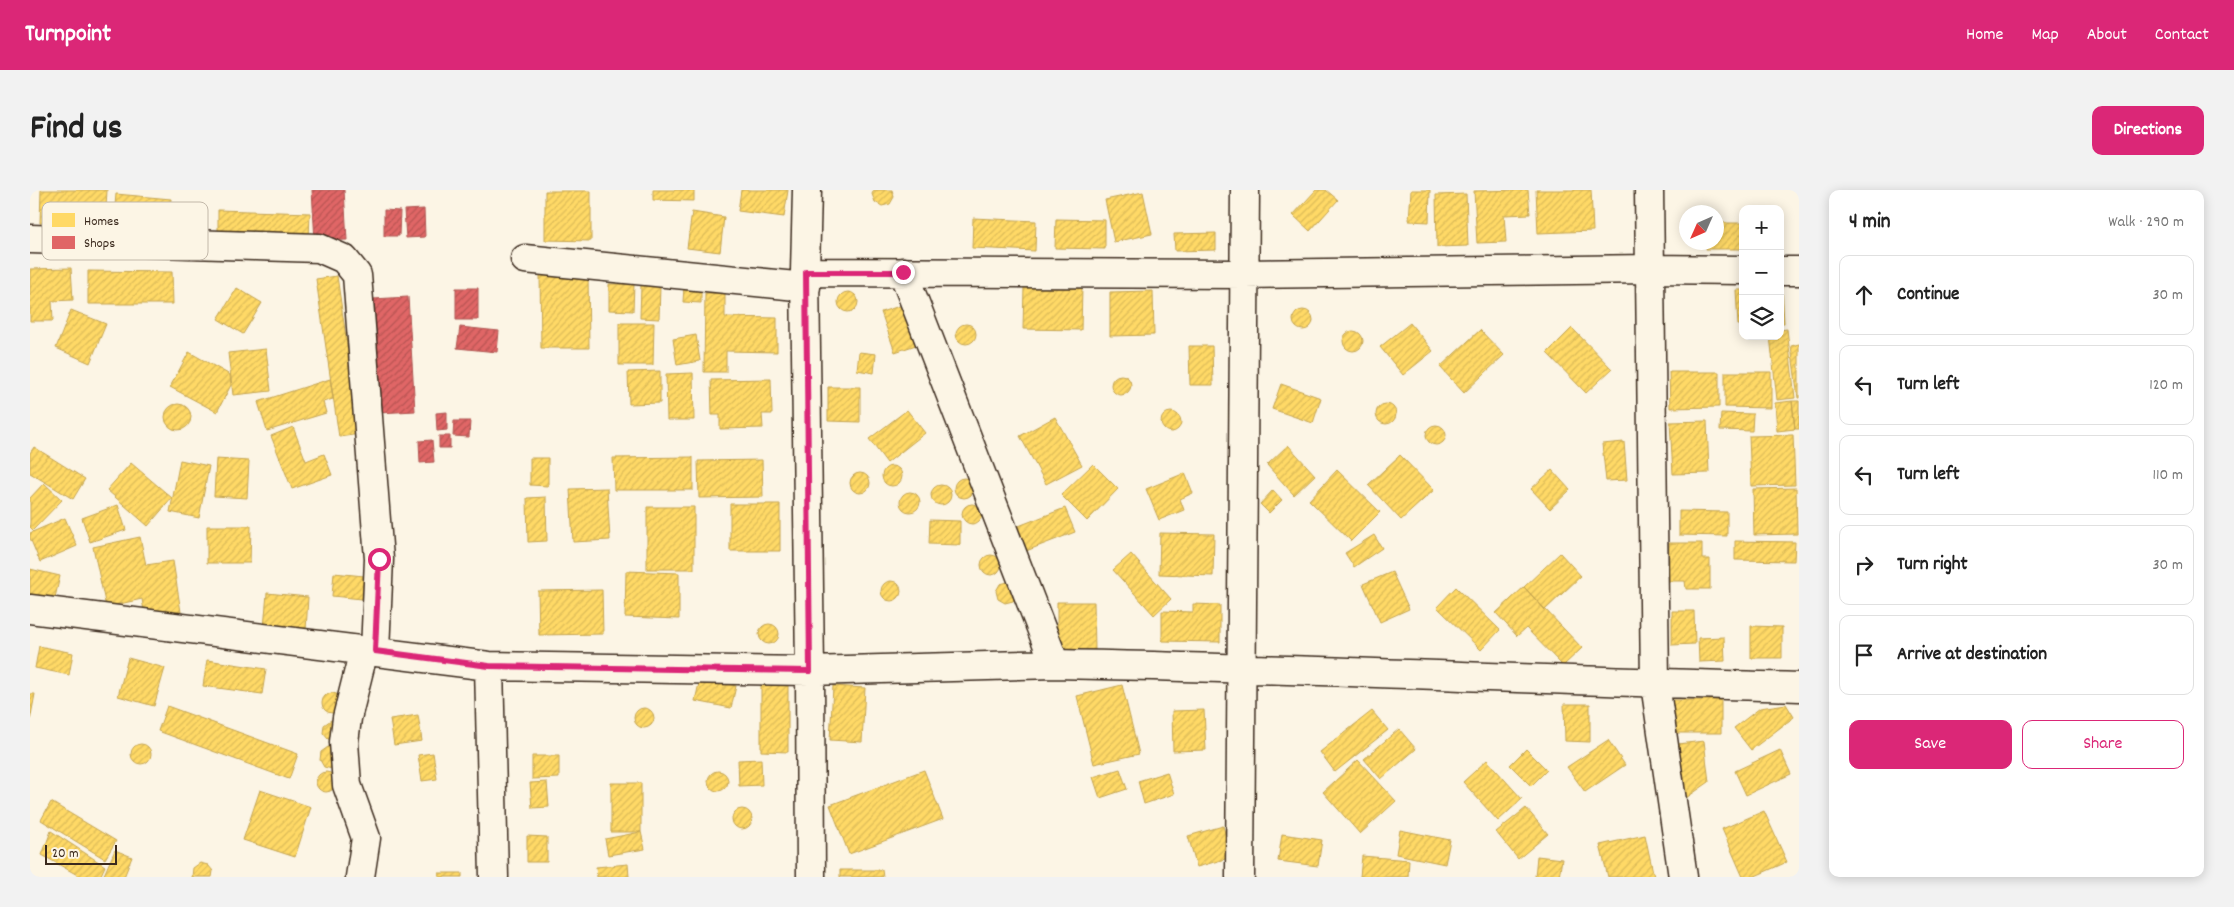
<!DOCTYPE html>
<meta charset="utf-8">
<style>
:root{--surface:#fff;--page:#f2f2f2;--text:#222;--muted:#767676;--line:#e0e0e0;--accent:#db2777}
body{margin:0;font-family:Dekko,sans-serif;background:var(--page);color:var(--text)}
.controls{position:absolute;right:15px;top:15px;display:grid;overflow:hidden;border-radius:10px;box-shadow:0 2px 12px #0003}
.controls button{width:45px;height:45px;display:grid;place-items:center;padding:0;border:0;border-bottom:1px solid var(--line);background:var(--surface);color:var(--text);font:25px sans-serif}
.compass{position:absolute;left:1649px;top:15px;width:45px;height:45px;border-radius:50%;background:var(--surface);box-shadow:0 2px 12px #0003;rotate:225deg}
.scale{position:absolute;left:15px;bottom:12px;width:72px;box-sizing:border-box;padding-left:5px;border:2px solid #3b2a1e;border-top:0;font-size:14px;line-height:18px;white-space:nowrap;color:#3b2a1e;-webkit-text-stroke:4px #fcf5e5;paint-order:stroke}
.stop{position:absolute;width:15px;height:15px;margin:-11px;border:4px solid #db2777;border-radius:50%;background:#fff}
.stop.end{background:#db2777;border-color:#fff;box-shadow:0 1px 5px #0008}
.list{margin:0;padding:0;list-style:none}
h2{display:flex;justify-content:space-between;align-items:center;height:65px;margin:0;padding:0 20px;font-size:21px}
h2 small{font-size:16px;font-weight:400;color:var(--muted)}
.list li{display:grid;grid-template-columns:32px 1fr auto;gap:15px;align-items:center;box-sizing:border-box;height:80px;margin:0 10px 10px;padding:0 10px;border:1px solid var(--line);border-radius:10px}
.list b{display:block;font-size:19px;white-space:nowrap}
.list em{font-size:16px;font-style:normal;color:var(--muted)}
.actions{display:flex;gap:10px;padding:15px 20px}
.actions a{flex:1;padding:11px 0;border:1px solid var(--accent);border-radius:10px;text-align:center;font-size:18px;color:var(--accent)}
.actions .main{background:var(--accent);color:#fff}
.icon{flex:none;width:28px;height:28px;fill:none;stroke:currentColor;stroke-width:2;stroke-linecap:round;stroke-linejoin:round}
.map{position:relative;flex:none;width:1769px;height:687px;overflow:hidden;border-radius:10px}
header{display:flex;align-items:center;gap:30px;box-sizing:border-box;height:70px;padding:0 25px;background:var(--accent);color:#fff}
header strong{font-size:24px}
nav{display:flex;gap:28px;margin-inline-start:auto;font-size:18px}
.intro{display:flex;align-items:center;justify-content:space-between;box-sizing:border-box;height:120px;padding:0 30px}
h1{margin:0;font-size:35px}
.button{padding:12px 22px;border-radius:10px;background:var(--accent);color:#fff;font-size:18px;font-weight:700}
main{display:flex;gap:30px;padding:0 30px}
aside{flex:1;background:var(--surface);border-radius:10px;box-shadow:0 2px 12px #0003}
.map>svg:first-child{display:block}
.homes{fill:url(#homes-hatch);stroke:#c4a450}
.shops{fill:url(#shops-hatch);stroke:#ae5450}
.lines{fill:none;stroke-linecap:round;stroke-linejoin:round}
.minor-casing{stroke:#3b2a1e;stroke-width:31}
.minor{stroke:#fcf5e5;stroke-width:28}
.route{stroke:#db2777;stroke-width:6}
.key{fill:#fcf5e5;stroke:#c2b8a9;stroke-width:1}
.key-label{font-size:14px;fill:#3b2a1e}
</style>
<header>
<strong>Turnpoint</strong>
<nav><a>Home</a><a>Map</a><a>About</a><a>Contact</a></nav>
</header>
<div class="intro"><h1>Find us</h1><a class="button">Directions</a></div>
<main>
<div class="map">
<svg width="1769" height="687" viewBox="0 0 1769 687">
<defs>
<pattern id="homes-hatch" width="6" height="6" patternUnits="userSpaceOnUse" patternTransform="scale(1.25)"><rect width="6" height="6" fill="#ffd966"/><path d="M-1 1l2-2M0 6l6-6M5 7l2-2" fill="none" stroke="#dbba58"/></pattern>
<pattern id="shops-hatch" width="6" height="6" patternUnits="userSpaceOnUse" patternTransform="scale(1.25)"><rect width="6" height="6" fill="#e06666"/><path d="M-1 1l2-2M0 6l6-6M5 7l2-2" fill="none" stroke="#b75453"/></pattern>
</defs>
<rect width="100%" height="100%" fill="#fcf5e5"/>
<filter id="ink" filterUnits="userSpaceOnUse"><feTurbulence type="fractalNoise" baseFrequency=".02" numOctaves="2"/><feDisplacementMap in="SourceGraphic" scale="10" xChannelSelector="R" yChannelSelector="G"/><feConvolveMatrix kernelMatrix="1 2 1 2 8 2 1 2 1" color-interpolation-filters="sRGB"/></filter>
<g filter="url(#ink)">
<path class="homes" d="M 11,0 L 77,0 L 75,36 L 10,33 Z
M 623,0 L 664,0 L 664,11 L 623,10 Z
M 711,0 L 758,0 L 754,27 L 708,21 Z
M 844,0 L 862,0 L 864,7 L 860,14 L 852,16 L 845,12 L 842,4 Z
M 1286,0 L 1296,0 L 1308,10 L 1280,41 L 1263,25 Z
M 1381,0 L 1400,0 L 1399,32 L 1379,31 Z
M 1498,0 L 1500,24 L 1474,25 L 1476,52 L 1447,53 L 1444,1 Z
M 1506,0 L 1561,0 L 1563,41 L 1508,43 Z
M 515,1 L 561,1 L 561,51 L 515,50 Z
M 1113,2 L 1122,44 L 1084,52 L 1075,10 Z
M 86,4 L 141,9 L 138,43 L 83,39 Z
M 1436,4 L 1438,56 L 1407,57 L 1406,5 Z
M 188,20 L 280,23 L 279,49 L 188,46 Z
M 662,22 L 694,27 L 690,62 L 657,58 Z
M 943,28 L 1006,31 L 1005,61 L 942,58 Z
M 1026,29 L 1075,30 L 1075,59 L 1025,58 Z
M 1686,33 L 1713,33 L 1713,59 L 1676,59 L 1676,52 L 1686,52 Z
M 1186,43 L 1186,60 L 1145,61 L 1144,44 Z
M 41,78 L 43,110 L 22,111 L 23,131 L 0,131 L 0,79 Z
M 58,81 L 142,82 L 143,114 L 58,114 Z
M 558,83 L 559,158 L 511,158 L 510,84 Z
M 307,86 L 330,244 L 309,247 L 286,89 Z
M 579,94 L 604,94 L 603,121 L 579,120 Z
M 611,95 L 630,96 L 629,129 L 610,128 Z
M 654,96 L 671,97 L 671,113 L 653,112 Z
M 994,97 L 1052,98 L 1051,140 L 993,139 Z
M 1750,97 L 1752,97 L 1754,133 L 1750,133 Z
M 207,98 L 232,113 L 213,144 L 188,129 Z
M 1706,100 L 1713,100 L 1713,135 L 1708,135 Z
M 1123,101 L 1124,145 L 1080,146 L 1080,102 Z
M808 112a10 10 0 1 1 20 0a10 10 0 1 1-20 0Z
M 675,103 L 695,103 L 695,127 L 747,128 L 747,162 L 696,161 L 696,182 L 674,182 Z
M 876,114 L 889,154 L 865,162 L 851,122 Z
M1263 130a10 10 0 1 1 20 0a10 10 0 1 1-20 0Z
M 41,120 L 76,134 L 60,173 L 26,158 Z
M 589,133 L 624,133 L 623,175 L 589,175 Z
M 1380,133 L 1403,161 L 1373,185 L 1350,157 Z
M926 144a10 10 0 1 1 20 0a10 10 0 1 1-20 0Z
M 1542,138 L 1582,179 L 1556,203 L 1517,163 Z
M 1757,139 L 1765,208 L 1747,210 L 1740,146 L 1750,146 L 1750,140 Z
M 1450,140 L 1474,165 L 1434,203 L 1410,177 Z
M1313 151a10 10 0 1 1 20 0a10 10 0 1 1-20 0Z
M 666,145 L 670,171 L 647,175 L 643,149 Z
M 1769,154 L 1769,208 L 1768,208 L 1761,156 Z
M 1159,156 L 1182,156 L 1183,195 L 1160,195 Z
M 236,159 L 241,201 L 203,205 L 198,163 Z
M 159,162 L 200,185 L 201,195 L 187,222 L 140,197 Z
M 829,162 L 846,164 L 844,183 L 827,180 Z
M 630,181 L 630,213 L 599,214 L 598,182 Z
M 1639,182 L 1689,182 L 1689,217 L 1640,218 Z
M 1695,182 L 1741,182 L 1741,218 L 1695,217 Z
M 663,183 L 664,230 L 637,230 L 636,184 Z
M1081 195a10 10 0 1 1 20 0a10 10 0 1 1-20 0Z
M 300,189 L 303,209 L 293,212 L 296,223 L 237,241 L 228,212 Z
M 741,189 L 742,224 L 732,224 L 733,238 L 690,239 L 690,225 L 682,225 L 681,190 Z
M 1251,194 L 1291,208 L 1283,233 L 1242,219 Z
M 798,197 L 830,197 L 830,232 L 798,231 Z
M 1762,211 L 1769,211 L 1769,239 L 1765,239 Z
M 1762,211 L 1765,239 L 1747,241 L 1745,213 Z
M1346 224a10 10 0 1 1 20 0a10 10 0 1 1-20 0Z
M135 227a13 13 0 1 1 26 0a13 13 0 1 1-26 0Z
M 877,220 L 895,243 L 857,273 L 839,249 Z
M1131 232a10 10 0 1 1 20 0a10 10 0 1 1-20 0Z
M 1691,223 L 1723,224 L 1722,241 L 1690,240 Z
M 1025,227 L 1052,275 L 1016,294 L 990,246 Z
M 1677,231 L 1679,283 L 1643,284 L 1640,232 Z
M1396 245a10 10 0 1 1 20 0a10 10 0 1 1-20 0Z
M 263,237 L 276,271 L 294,264 L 302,285 L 262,299 L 241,246 Z
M 1763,245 L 1765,295 L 1721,296 L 1719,246 Z
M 1594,252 L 1597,290 L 1576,291 L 1572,254 Z
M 1258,255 L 1285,285 L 1264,305 L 1237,275 Z
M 4,257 L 55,289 L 43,309 L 0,283 L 0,263 Z
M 1370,265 L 1404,300 L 1371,330 L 1338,295 Z
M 663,267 L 663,300 L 584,300 L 583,268 Z
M 500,268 L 518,268 L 518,296 L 500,295 Z
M 186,269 L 219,271 L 217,308 L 184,306 Z
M 150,270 L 179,276 L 169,328 L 140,322 Z
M 732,270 L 733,307 L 669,308 L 668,271 Z
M 101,273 L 142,308 L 118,336 L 77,300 Z
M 1063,274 L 1088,299 L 1057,331 L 1031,305 Z
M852 286a10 10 0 1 1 20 0a10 10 0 1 1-20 0Z
M 1307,280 L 1350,322 L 1321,351 L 1279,310 Z
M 1522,280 L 1540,300 L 1520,319 L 1501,299 Z
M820 293a10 10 0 1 1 20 0a10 10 0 1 1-20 0Z
M 1155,283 L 1163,303 L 1150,309 L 1154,320 L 1129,330 L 1116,299 Z
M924 298a10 10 0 1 1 20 0a10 10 0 1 1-20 0Z
M 14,293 L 32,310 L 3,340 L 0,337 L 0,308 Z
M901 305a10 10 0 1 1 20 0a10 10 0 1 1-20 0Z
M 577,298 L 580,350 L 543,352 L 540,299 Z
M 1766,298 L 1767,344 L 1724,345 L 1723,299 Z
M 1243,300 L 1252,310 L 1239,323 L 1230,314 Z
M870 312a10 10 0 1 1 20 0a10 10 0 1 1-20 0Z
M 516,307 L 517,351 L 498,352 L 497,308 Z
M932 324a10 10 0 1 1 20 0a10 10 0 1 1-20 0Z
M 700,314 L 750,314 L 750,361 L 700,361 Z
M 88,315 L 96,340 L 60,352 L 52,328 Z
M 617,317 L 664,317 L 664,379 L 617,379 Z
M 1035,318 L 1045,342 L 996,361 L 986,337 Z
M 1649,321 L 1697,322 L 1697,346 L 1649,345 Z
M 35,328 L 47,356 L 10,372 L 0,348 L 0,343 Z
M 900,330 L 930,331 L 930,355 L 899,354 Z
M 177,336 L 221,336 L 220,373 L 177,373 Z
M 1130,343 L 1184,344 L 1183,386 L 1129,384 Z
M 1344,345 L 1352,358 L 1324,377 L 1315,363 Z
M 110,347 L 116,375 L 143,371 L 151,422 L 115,427 L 112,409 L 76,417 L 63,357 Z
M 1705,351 L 1765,352 L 1764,371 L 1705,370 Z
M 1639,353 L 1672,353 L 1672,369 L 1680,369 L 1680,399 L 1656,399 L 1655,391 L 1639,391 Z
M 1530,363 L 1551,386 L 1515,420 L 1494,397 Z
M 1101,364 L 1141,409 L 1124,425 L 1083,380 Z
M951 375a10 10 0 1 1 20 0a10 10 0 1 1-20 0Z
M 0,379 L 30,386 L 23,416 L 0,411 Z
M 596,381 L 649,383 L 649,429 L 595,427 Z
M 1362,382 L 1379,419 L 1350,432 L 1333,394 Z
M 304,383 L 334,386 L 332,409 L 302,406 Z
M851 401a10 10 0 1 1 20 0a10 10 0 1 1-20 0Z
M 978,392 L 988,404 L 983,411 L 975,413 L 968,409 L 966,401 L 970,394 Z
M 1426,397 L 1470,440 L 1451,460 L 1407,417 Z
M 1494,397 L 1552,458 L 1533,476 L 1496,438 L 1487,446 L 1466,423 Z
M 572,400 L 573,444 L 509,445 L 508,401 Z
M 237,403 L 278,407 L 276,441 L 234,438 Z
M 1027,412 L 1064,412 L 1065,460 L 1027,460 Z
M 1163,414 L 1190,415 L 1190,452 L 1132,451 L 1132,421 L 1163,422 Z
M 1642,421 L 1664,421 L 1665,454 L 1642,455 Z
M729 444a10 10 0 1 1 20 0a10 10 0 1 1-20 0Z
M 1721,436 L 1752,437 L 1752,468 L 1721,468 Z
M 1694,447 L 1695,471 L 1669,472 L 1668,448 Z
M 9,456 L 43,463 L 39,485 L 5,478 Z
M 98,468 L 135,478 L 124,516 L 88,506 Z
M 177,470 L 236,479 L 232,504 L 173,496 Z
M 670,489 L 706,496 L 701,518 L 665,511 Z
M 731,494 L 758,494 L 758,562 L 731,561 Z
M 1092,495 L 1109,564 L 1064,574 L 1047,506 Z
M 803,496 L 835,498 L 832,552 L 800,550 Z
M292 513a10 10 0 1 1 20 0a10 10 0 1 1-20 0Z
M 0,504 L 5,504 L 0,531 Z
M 1642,510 L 1691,510 L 1691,543 L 1642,543 Z
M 1534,514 L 1560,514 L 1560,552 L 1535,551 Z
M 1756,514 L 1764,527 L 1721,560 L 1704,538 L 1730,518 Z
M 137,516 L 268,564 L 259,589 L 128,541 Z
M604 528a10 10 0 1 1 20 0a10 10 0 1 1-20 0Z
M 1174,520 L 1176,560 L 1143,561 L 1142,521 Z
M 1342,521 L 1358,540 L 1305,582 L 1290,562 Z
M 388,525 L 392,551 L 364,555 L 360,529 Z
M 301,530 L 309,531 L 306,551 L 298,549 L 293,543 L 294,535 Z
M 1369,539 L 1386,559 L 1351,589 L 1334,569 Z
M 1578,550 L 1595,575 L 1555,602 L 1537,577 Z
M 1674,551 L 1679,592 L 1656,608 L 1648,554 Z
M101 564a10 10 0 1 1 20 0a10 10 0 1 1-20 0Z
M 298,557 L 306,558 L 302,579 L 294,577 L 290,570 L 291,562 Z
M 1496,559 L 1517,580 L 1501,596 L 1480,575 Z
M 1750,560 L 1761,584 L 1716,605 L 1705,581 Z
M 403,563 L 407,589 L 392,591 L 388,565 Z
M 502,566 L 529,566 L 529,588 L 502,589 Z
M 731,569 L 732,595 L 709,596 L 708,570 Z
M 1328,570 L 1366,611 L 1330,644 L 1293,602 Z
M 1457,570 L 1492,609 L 1468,631 L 1433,592 Z
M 1090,579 L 1097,599 L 1070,608 L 1063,587 Z
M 894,580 L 913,629 L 819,664 L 800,615 Z
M678 591a10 10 0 1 1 20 0a10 10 0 1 1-20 0Z
M286 592a10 10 0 1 1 20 0a10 10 0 1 1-20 0Z
M 1137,582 L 1144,604 L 1114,614 L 1108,591 Z
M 517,592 L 519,617 L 502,618 L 500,593 Z
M 581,593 L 611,593 L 611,642 L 581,642 Z
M 230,600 L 281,617 L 265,667 L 213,650 Z
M 21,612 L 86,651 L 75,669 L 11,630 Z
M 1496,618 L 1518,644 L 1488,669 L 1466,642 Z
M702 629a10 10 0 1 1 20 0a10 10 0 1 1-20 0Z
M 1734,621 L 1757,672 L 1723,687 L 1713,687 L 1692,639 Z
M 1193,636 L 1202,667 L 1167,677 L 1158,646 Z
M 1370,640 L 1420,650 L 1415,674 L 1366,664 Z
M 21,641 L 75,676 L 70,687 L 51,687 L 12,665 Z
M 611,642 L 615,659 L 578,665 L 575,649 Z
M 1252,644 L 1292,650 L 1288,676 L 1248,671 Z
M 1615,645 L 1624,687 L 1578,687 L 1570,655 Z
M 497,646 L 517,647 L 517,672 L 497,672 Z
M 85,660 L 102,667 L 94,687 L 73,687 Z
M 1332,666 L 1379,670 L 1378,687 L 1330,687 Z
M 1507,666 L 1532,669 L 1529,687 L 1505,687 Z
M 170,673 L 178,675 L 183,681 L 182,687 L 162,687 L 163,678 Z
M 598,674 L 599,687 L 567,687 L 566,677 Z
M 810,680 L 852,680 L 853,687 L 810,687 Z
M 409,683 L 432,683 L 432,687 L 409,687 Z"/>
<path class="shops" d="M 282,0 L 314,0 L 317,50 L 285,51 Z
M 394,19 L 395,47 L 376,48 L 374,20 Z
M 354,20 L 370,21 L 369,46 L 354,46 Z
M 426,98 L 448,98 L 448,130 L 426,130 Z
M 378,107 L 385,221 L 349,223 L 343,109 Z
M 430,137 L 469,141 L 467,162 L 427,158 Z
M 417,222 L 417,240 L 407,241 L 406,223 Z
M 424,231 L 440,231 L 439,247 L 423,246 Z
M 409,246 L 420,246 L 420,258 L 409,258 Z
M 402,250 L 404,272 L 390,273 L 389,251 Z"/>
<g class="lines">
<defs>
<path id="minor" d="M 1619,0 L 1625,494 L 1653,687
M 0,49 L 289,58 L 314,69 L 327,85 L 349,369 L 345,461
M 495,69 L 776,97
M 1750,81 L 1769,81
M 775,82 L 1215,84 L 1620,79 L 1713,80
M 873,82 L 1025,474 C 1273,478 1521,491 1769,497
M 0,419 L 459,476 L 780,481 L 775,82 L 777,0
M 459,476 L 464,687
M 330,687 L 336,648 L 317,595 L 314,552 L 317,528 L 334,460
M 781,687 L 780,481 L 1025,474
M 1210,687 L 1215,0"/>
</defs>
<use href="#minor" class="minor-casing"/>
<use href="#minor" class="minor"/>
</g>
</g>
<g class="lines" filter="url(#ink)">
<path class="route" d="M 349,369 L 345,461 L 459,476 L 780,481 L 776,82 L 873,82"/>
</g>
<rect x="12" y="12" width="166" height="58" rx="8" class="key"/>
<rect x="22" y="23" width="23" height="14" fill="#ffd966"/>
<rect x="22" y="46" width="23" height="13" fill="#e06666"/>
<g class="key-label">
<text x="54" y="35">Homes</text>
<text x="54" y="57">Shops</text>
</g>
</svg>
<div class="controls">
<button>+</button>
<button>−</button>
<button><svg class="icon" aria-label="layers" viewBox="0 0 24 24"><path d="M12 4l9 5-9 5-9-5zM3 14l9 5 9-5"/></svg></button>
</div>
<svg class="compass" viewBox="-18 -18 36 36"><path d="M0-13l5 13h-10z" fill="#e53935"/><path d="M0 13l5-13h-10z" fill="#767676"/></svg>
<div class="scale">20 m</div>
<div class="stop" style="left:349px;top:369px"></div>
<div class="stop end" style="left:873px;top:82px"></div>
</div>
<aside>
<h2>4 min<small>Walk · 290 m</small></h2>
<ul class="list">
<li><svg class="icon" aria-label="ahead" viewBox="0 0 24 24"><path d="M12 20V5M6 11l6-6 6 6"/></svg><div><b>Continue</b></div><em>30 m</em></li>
<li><svg class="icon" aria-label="left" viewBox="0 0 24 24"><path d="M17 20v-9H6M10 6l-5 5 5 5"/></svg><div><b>Turn left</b></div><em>120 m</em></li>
<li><svg class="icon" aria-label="left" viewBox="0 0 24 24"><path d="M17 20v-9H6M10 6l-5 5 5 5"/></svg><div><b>Turn left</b></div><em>110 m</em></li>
<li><svg class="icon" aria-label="right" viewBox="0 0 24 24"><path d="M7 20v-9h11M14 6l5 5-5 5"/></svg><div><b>Turn right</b></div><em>30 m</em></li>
<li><svg class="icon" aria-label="arrive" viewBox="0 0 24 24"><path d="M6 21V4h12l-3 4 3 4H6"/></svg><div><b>Arrive at destination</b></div></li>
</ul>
<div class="actions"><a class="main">Save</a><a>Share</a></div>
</aside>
</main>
